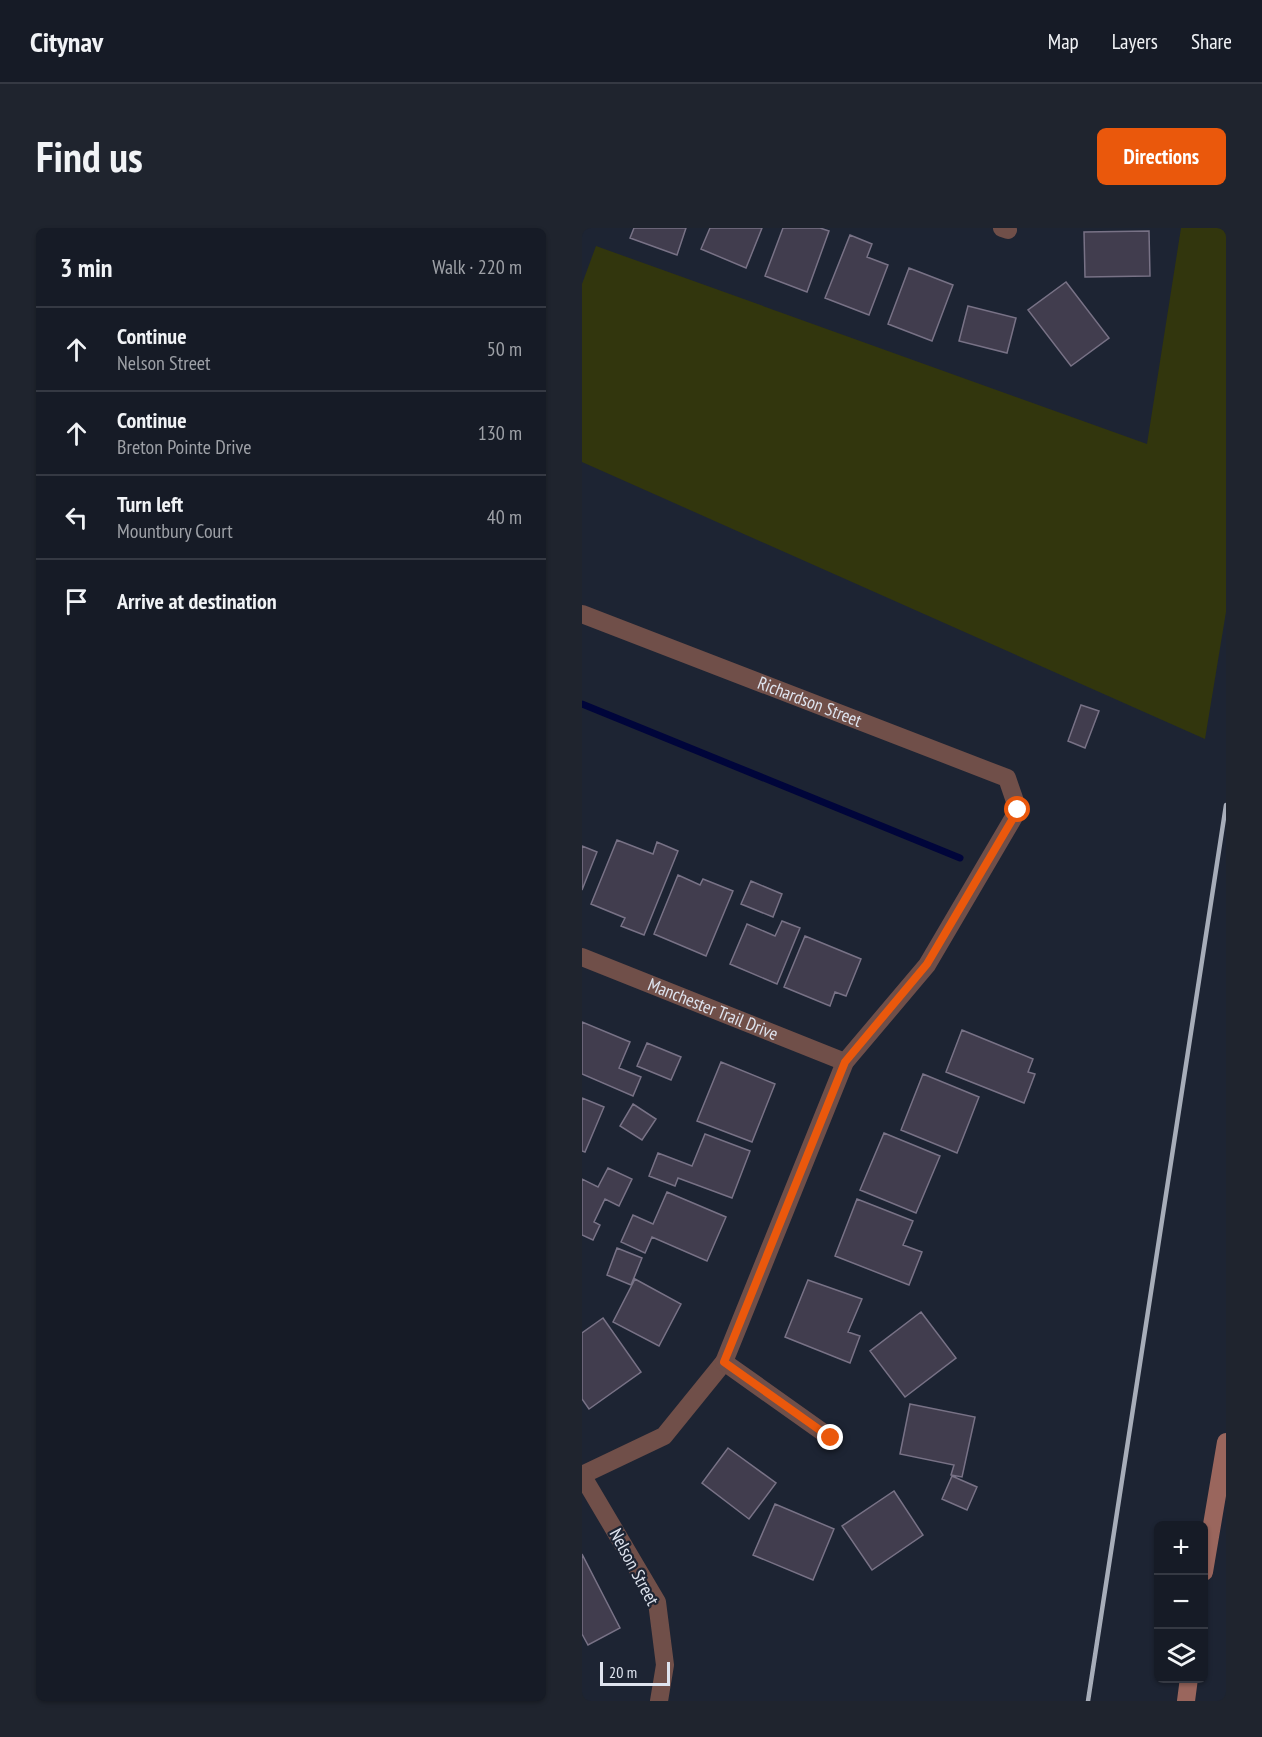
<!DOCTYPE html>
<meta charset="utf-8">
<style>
:root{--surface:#161b26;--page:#1f242e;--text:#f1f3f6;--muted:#9ea1a7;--line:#353943;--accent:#ea580c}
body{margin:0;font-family:"PT Sans Narrow",sans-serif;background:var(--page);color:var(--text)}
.controls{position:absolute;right:18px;bottom:18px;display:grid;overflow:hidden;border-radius:9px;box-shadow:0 2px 4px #0004}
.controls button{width:54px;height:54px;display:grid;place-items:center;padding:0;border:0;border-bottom:2px solid var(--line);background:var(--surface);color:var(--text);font:30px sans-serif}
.scale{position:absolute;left:18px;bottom:15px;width:70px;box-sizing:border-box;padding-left:6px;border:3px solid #dee3ee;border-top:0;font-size:16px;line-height:21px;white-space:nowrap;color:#dee3ee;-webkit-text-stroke:4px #1d2433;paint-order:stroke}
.stop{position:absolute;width:18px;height:18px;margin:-14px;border:4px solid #ea580c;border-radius:50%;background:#fff}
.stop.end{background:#ea580c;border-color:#fff;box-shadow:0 2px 6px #0008}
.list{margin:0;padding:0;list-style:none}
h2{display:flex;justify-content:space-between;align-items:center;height:78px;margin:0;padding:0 24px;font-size:26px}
h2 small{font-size:20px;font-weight:400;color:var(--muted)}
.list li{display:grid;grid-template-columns:39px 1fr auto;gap:18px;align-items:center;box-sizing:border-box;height:84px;padding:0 24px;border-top:2px solid var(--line)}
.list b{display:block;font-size:22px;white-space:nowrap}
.list p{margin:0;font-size:20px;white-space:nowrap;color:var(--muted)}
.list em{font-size:20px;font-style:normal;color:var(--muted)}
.icon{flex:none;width:33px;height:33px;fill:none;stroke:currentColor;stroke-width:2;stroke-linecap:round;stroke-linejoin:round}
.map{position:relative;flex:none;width:644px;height:1473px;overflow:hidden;border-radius:9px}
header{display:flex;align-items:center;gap:36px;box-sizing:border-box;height:84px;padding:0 30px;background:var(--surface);border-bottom:2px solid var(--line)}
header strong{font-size:28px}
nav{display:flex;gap:33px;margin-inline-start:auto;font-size:21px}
.intro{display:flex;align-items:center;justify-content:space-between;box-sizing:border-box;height:144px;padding:0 36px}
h1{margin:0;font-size:42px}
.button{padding:15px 27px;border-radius:9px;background:var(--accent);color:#fff;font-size:21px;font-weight:700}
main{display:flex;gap:36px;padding:0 36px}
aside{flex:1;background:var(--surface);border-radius:9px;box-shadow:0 2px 4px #0004}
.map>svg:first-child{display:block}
.green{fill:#32360d}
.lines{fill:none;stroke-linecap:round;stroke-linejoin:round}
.stream{stroke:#00053a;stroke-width:7}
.building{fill:#413d4e;stroke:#787286;stroke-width:1.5}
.street{stroke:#704f49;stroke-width:18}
.secondary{stroke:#9a665d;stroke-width:18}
.rail{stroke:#a7adb9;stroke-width:4.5}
.route{stroke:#ea580c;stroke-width:8}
.labels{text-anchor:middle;stroke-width:4.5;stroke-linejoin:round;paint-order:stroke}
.street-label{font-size:18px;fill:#dee3ee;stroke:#1d2433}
</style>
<header>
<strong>Citynav</strong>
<nav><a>Map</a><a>Layers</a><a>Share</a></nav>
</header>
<div class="intro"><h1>Find us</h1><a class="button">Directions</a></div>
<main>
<aside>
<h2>3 min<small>Walk · 220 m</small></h2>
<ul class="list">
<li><svg class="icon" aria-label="ahead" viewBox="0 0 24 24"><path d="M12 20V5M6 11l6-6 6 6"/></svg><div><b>Continue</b><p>Nelson Street</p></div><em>50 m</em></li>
<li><svg class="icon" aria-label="ahead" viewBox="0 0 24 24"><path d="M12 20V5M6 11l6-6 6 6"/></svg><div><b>Continue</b><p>Breton Pointe Drive</p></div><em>130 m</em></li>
<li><svg class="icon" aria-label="left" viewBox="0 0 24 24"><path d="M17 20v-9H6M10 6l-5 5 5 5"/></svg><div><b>Turn left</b><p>Mountbury Court</p></div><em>40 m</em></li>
<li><svg class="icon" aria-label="arrive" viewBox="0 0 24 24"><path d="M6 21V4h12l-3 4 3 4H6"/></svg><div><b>Arrive at destination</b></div></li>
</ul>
</aside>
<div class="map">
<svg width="644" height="1473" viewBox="0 0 644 1473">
<rect width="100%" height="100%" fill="#1d2433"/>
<path class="green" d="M 599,0 L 644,0 L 644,384 L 623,511 L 0,234 L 0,56 L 14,18 L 565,216 Z"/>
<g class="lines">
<path class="stream" d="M 0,476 L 378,630"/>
</g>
<path class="building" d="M 52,0 L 104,0 L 95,27 L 48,10 Z
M 128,0 L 180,0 L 164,40 L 119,21 Z
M 201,0 L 238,0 L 247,3 L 225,64 L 183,48 Z
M 567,3 L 568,48 L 503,49 L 502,4 Z
M 268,7 L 290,16 L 285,29 L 306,37 L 287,87 L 243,70 Z
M 327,40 L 371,57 L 350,113 L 306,96 Z
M 484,54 L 527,110 L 489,138 L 446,82 Z
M 386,78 L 434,90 L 425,125 L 377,113 Z
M 499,477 L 517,483 L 503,520 L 486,513 Z
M 35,612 L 71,626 L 75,614 L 96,623 L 62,707 L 39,698 L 43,690 L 9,676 Z
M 0,618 L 15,624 L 0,662 Z
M 96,647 L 118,657 L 121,651 L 151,663 L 124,728 L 72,706 Z
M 169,653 L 200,666 L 191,689 L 159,676 Z
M 200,693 L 218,700 L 195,756 L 148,736 L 165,696 L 193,708 Z
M 223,708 L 279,731 L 264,768 L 253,764 L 248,778 L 202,759 Z
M 0,794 L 48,814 L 37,840 L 59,849 L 51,868 L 0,846 Z
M 380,802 L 451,831 L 446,844 L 453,846 L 442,875 L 364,844 Z
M 65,815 L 99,829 L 89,852 L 55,838 Z
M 139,834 L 193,856 L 170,914 L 115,893 Z
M 341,846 L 397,869 L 375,925 L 319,902 Z
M 0,870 L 22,879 L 3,924 L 0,923 Z
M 51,876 L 74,891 L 60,912 L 38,898 Z
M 302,905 L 358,928 L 334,985 L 278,962 Z
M 123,906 L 168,923 L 150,970 L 96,950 L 93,958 L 67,948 L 76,925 L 110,938 Z
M 26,940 L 50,951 L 37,978 L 23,971 L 12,994 L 18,997 L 11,1012 L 0,1007 L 0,951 L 16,959 Z
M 85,964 L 144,989 L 125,1033 L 70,1009 L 63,1025 L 39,1014 L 51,987 L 71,996 Z
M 275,971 L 331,993 L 321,1017 L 340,1024 L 327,1057 L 253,1028 Z
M 35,1020 L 60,1030 L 49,1057 L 25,1047 Z
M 53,1051 L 99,1076 L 77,1118 L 31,1094 Z
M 226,1052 L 280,1071 L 266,1104 L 278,1108 L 268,1135 L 203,1109 Z
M 339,1084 L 374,1130 L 323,1169 L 288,1123 Z
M 21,1090 L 59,1144 L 7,1181 L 0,1171 L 0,1105 Z
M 328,1176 L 393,1189 L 380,1249 L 369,1247 L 372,1237 L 318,1226 Z
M 146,1220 L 194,1255 L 167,1291 L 120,1255 Z
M 370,1248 L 395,1259 L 385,1282 L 360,1271 Z
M 312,1263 L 341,1307 L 290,1342 L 260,1298 Z
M 193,1276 L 252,1301 L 231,1352 L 171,1327 Z
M 0,1326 L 38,1400 L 6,1417 L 0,1406 Z"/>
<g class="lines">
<g class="street">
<path d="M 420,0 L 426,2"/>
<path id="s1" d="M 0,386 L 425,550 L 436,582 L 345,737 L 263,834 L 142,1134 L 82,1208 L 0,1247"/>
<path id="s2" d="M 0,729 L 263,834"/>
<path d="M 142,1134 L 249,1210"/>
<path d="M 0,1247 L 75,1374 L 83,1437 L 77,1473"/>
</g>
<path class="secondary" d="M 622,1344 L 644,1214
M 604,1473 L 607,1450"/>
<path class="rail" d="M 506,1473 L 644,577"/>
</g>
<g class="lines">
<path class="route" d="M 249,1210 L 142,1134 L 263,834 L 345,736 L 436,582"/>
</g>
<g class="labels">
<g class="street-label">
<text dy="6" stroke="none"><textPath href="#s1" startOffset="244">Richardson Street</textPath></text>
<text dy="6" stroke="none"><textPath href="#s2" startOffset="141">Manchester Trail Drive</textPath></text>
<text transform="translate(52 1339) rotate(62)" y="6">Nelson Street</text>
</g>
</g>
</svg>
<div class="controls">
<button>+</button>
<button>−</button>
<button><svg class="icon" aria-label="layers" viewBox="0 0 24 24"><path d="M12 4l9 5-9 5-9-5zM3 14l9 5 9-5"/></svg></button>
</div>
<div class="scale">20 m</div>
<div class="stop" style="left:436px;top:582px"></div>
<div class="stop end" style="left:249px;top:1210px"></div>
</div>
</main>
